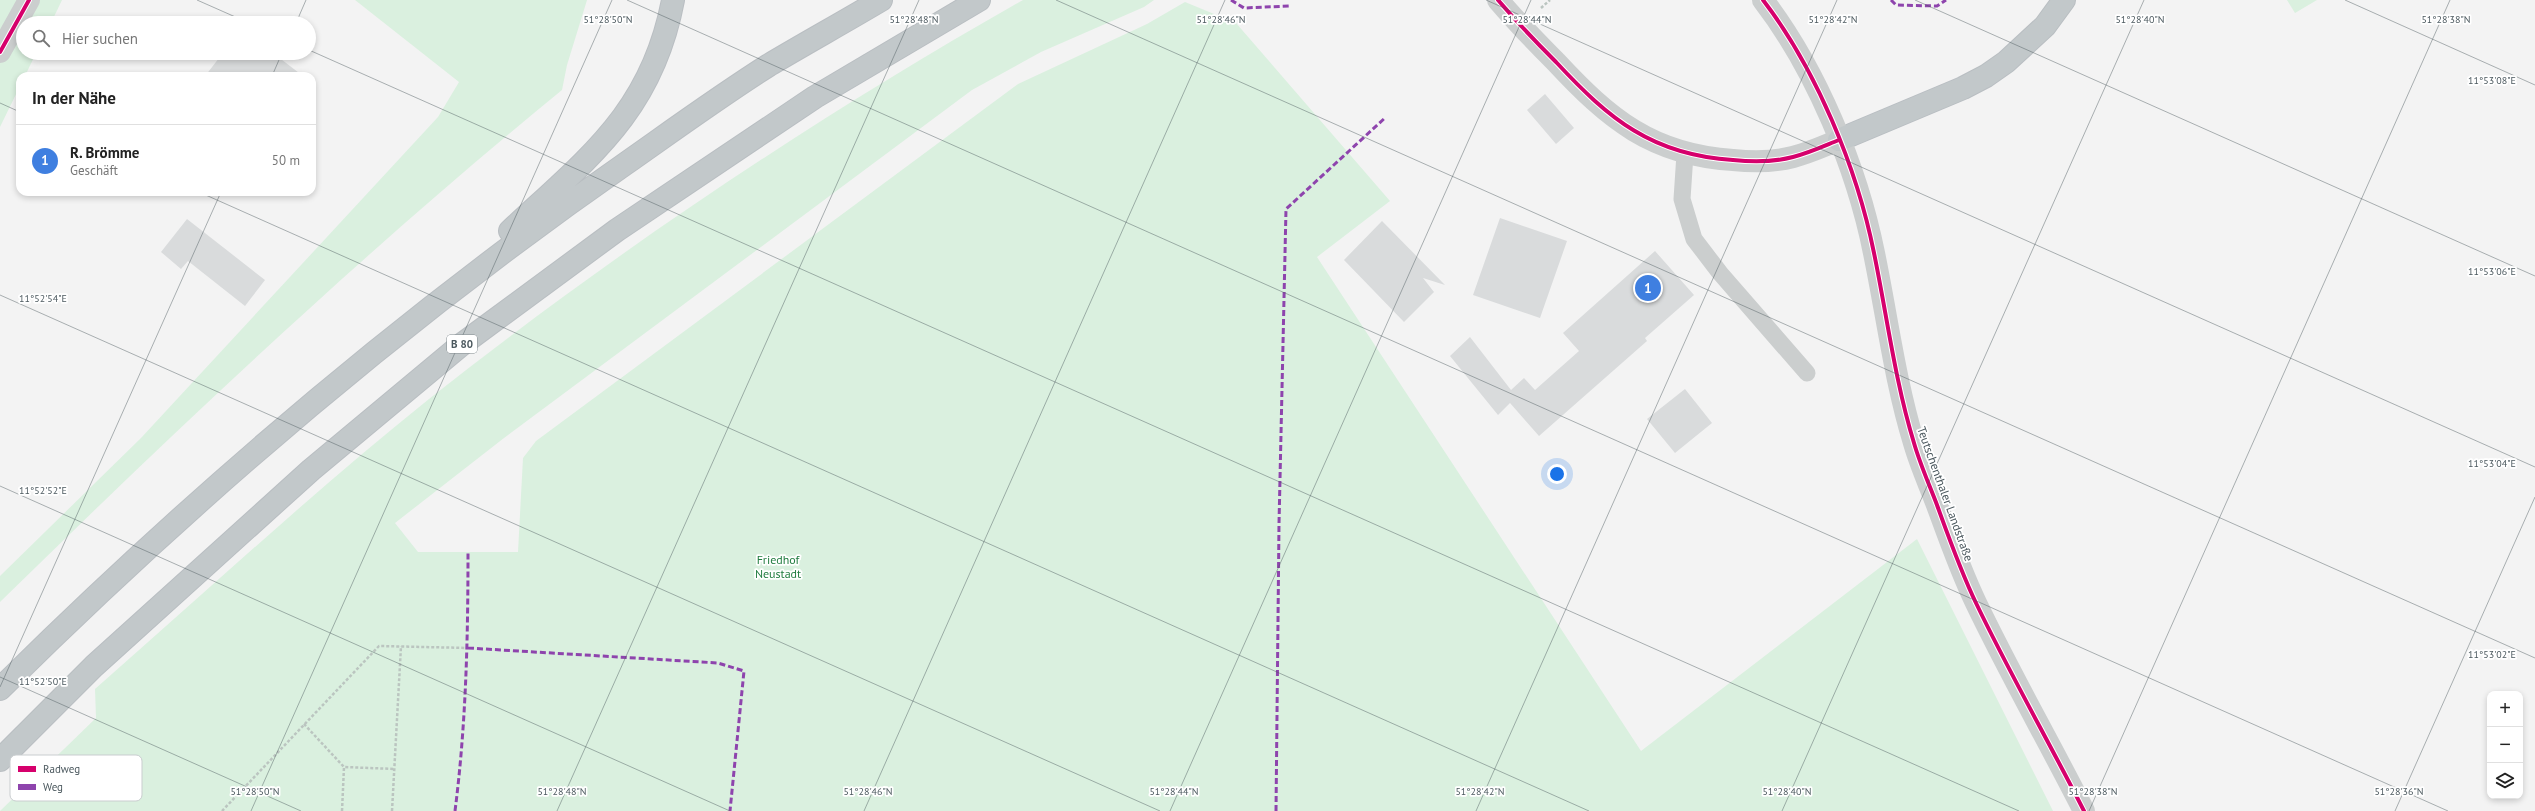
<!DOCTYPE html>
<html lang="de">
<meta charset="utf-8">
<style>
:root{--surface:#fff;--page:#f2f2f2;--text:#222;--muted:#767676;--line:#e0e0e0;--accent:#868e92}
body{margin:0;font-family:"PT Sans",sans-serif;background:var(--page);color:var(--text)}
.controls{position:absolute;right:12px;bottom:12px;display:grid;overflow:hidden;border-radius:8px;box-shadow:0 2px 6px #0003}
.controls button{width:36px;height:36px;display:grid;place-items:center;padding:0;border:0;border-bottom:1px solid var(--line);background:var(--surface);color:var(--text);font:20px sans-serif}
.you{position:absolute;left:1557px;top:474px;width:14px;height:14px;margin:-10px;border:3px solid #fff;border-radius:50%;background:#1a73e8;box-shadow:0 0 0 6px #1a73e833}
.badge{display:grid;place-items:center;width:26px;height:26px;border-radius:50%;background:var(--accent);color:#fff;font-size:13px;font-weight:700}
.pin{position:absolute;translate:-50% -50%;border:2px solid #fff;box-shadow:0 1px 4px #0006}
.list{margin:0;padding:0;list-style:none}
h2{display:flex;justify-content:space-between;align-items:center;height:52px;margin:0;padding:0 16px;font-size:17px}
h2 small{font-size:13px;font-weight:400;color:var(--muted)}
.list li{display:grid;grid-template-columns:26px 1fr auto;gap:12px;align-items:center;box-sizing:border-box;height:72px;padding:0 16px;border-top:1px solid var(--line)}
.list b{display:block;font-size:15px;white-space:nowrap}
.list p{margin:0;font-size:13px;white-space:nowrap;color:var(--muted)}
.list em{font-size:13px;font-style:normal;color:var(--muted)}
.icon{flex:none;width:22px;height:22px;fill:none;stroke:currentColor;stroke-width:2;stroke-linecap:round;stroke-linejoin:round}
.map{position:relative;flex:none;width:2535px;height:811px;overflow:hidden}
.search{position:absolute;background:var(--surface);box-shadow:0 2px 6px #0003;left:16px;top:16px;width:300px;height:44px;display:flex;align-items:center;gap:10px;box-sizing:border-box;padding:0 14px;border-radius:22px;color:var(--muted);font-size:15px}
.panel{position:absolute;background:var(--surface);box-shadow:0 2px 6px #0003;left:16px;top:72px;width:300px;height:124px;border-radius:12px}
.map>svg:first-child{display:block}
.green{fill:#daf0df}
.building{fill:#d9dbdc}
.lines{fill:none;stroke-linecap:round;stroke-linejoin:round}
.trunk-casing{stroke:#b9bec2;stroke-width:24}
.path{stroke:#bbc5c0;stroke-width:2.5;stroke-dasharray:3 2;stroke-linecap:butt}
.service{stroke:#cbcece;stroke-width:17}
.minor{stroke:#cbcece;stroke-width:22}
.tertiary{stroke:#cbcece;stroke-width:22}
.trunk{stroke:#c2c8ca;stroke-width:22}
.quiet{stroke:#8e44ad;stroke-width:3;stroke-dasharray:6 3;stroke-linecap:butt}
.cycleway-casing{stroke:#fff;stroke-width:6}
.cycleway{stroke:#d6006c;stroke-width:4}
.ticks{fill:none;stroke:#4b585e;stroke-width:1;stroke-opacity:0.45}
.labels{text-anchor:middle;stroke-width:3.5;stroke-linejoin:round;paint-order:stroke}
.shield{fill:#fff;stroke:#818a8e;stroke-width:1}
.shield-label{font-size:11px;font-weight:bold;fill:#4b585e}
.street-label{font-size:12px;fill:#4b585e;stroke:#fff}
.park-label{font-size:12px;fill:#207c3f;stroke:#fff}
.key{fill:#fff;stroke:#c9cdcf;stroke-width:1}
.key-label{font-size:11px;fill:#4b585e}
.ticks-label{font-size:10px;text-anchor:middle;fill:#4b585e;stroke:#fff;stroke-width:3.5;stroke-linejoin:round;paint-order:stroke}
</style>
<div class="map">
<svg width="2535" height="811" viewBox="0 0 2535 811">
<rect width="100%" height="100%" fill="#f3f3f3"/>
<path class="green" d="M 0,0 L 62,0 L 51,23 L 23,23 L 23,53 L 36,53 L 25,76 L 20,76 L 20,86 L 0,127 Z
M 355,0 L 587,0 L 567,65 L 562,90 C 366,250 181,425 0,602 L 0,576 L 141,438 L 438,117 L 459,82 Z
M 1023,0 L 1154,0 L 1144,7 L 1041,52 L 972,90 L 504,438 L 395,523 L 418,552 L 518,552 L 523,458 L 536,441 L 1018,84 L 1147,24 L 1185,2 L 1236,23 L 1390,201 L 1317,257 L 1641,751 L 1917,539 L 2053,811 L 0,811 L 96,718 L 95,689 C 206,592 314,491 429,399 C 616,251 815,118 1023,0 Z
M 2287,0 L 2317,0 L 2295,13 Z"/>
<path class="building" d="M 223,53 L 273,53 L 303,76 L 205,76 Z
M 1545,94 L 1574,128 L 1556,144 L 1527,110 Z
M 1500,218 L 1567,241 L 1540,318 L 1473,295 Z
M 187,219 L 265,280 L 245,306 L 188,261 L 181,269 L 161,252 Z
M 1382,221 L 1445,285 L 1423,278 L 1434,292 L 1404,322 L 1344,260 Z
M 1655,251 L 1694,295 L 1645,338 L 1647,341 L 1539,436 L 1510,403 L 1498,415 L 1450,356 L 1470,337 L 1511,390 L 1524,378 L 1535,390 L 1579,351 L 1563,333 Z
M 1685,389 L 1712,423 L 1675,453 L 1647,419 Z"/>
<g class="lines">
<defs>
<path id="trunk" d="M 1839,140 L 1963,88 L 1986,76 L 2006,62 L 2045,26 L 2064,0
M 510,231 C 588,158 652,112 673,0
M 0,689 C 193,498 401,320 625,164 C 672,131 720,96 769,65 C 806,43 844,22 881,0
M 0,760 L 94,666 L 311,470 L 461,345 L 617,230 L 815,97 L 979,0"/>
</defs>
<use href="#trunk" class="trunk-casing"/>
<path class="path" d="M 1541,8 L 1550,0
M 304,724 L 344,767 L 395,769
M 222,811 L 379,646 L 468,648
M 342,811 L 344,767
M 392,811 L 401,646"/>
<path class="service" d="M 1685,154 L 1682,199 L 1694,239 L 1720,273 L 1807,373"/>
<path class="minor" d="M 1498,0 C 1516,21 1536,42 1556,62 C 1609,119 1652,155 1733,160 C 1753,162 1774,162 1793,157 C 1809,153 1824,146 1839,140
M 0,52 L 29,0"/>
<path class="tertiary" d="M 1763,0 C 1816,69 1857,168 1874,253 C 1887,316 1895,381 1914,443 C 1920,464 1929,484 1937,505 C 1949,538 1961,572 1976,603 C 2010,674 2049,742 2084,811"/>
<use href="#trunk" class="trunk"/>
<path class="quiet" d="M 1231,0 L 1244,8 L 1290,6
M 1891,0 L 1896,5 L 1937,6 L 1946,0
M 468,648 L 718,663 L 744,671 L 730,811
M 455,811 C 466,725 468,639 468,552
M 1276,811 L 1279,524 L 1286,209 L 1386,117"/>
<defs>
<path id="cycleway" d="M 1498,0 C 1516,21 1536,42 1556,62 C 1609,119 1652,155 1733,160 C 1753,162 1774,162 1793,157 C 1809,153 1824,146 1839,140
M 1763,0 C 1816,69 1857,168 1874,253 C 1887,316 1895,381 1914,443 C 1920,464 1929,484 1937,505 C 1949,538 1961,572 1976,603 C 2010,674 2049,742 2084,811
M 0,52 L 29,0"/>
</defs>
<use href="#cycleway" class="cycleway-casing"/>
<use href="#cycleway" class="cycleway"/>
</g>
<path class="ticks" d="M 197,0 L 249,23M 627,0 L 2448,811M 1056,0 L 2535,658M 1486,0 L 2535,467M 1915,0 L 2535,276M 2345,0 L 2535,85M 296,23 L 306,0M 309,50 L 2019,811M 272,76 L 282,53M 0,103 L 20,112M 199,192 L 1589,811M 0,295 L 1160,811M 0,486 L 730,811M 0,677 L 301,811M 0,687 L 221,192M 251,811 L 612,0M 557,811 L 919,0M 864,811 L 1225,0M 1170,811 L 1531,0M 1476,811 L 1837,0M 1782,811 L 2144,0M 2089,811 L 2450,0M 2395,811 L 2535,497"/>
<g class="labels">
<rect class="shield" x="447" y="335" width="30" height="18" rx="3"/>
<g class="shield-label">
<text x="462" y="348">B 80</text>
</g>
<g class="street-label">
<text transform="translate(1945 494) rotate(70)" y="4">Teutschenthaler Landstraße</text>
</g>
<g class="park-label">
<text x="778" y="564">Friedhof<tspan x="778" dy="14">Neustadt</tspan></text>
</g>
</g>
<rect x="10" y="755" width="132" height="46" rx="6" class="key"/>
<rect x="18" y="766" width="18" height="6" fill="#d6006c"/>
<rect x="18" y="784" width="18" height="6" fill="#8e44ad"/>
<g class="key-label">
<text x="43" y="773">Radweg</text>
<text x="43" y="791">Weg</text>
</g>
<g class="ticks-label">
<text x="608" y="23">51°28'50"N</text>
<text x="914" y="23">51°28'48"N</text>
<text x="1221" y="23">51°28'46"N</text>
<text x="1527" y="23">51°28'44"N</text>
<text x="1833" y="23">51°28'42"N</text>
<text x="2140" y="23">51°28'40"N</text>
<text x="2446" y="23">51°28'38"N</text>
<text x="2492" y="84">11°53'08"E</text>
<text x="2492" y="275">11°53'06"E</text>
<text x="43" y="302">11°52'54"E</text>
<text x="2492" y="467">11°53'04"E</text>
<text x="43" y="494">11°52'52"E</text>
<text x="2492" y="658">11°53'02"E</text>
<text x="43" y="685">11°52'50"E</text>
<text x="255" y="795">51°28'50"N</text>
<text x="562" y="795">51°28'48"N</text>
<text x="868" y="795">51°28'46"N</text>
<text x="1174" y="795">51°28'44"N</text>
<text x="1480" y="795">51°28'42"N</text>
<text x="1787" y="795">51°28'40"N</text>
<text x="2093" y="795">51°28'38"N</text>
<text x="2399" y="795">51°28'36"N</text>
</g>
</svg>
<div class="controls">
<button>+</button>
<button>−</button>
<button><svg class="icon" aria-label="layers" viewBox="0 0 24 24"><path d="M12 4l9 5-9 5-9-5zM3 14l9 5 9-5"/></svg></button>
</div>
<div class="you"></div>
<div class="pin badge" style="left:1648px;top:288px;background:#3f7fe0">1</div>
<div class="search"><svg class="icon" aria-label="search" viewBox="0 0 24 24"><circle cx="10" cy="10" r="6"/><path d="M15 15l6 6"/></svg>Hier suchen</div>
<section class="panel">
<h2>In der Nähe<small></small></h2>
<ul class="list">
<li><span class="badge" style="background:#3f7fe0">1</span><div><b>R. Brömme</b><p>Geschäft</p></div><em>50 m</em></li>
</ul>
</section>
</div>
